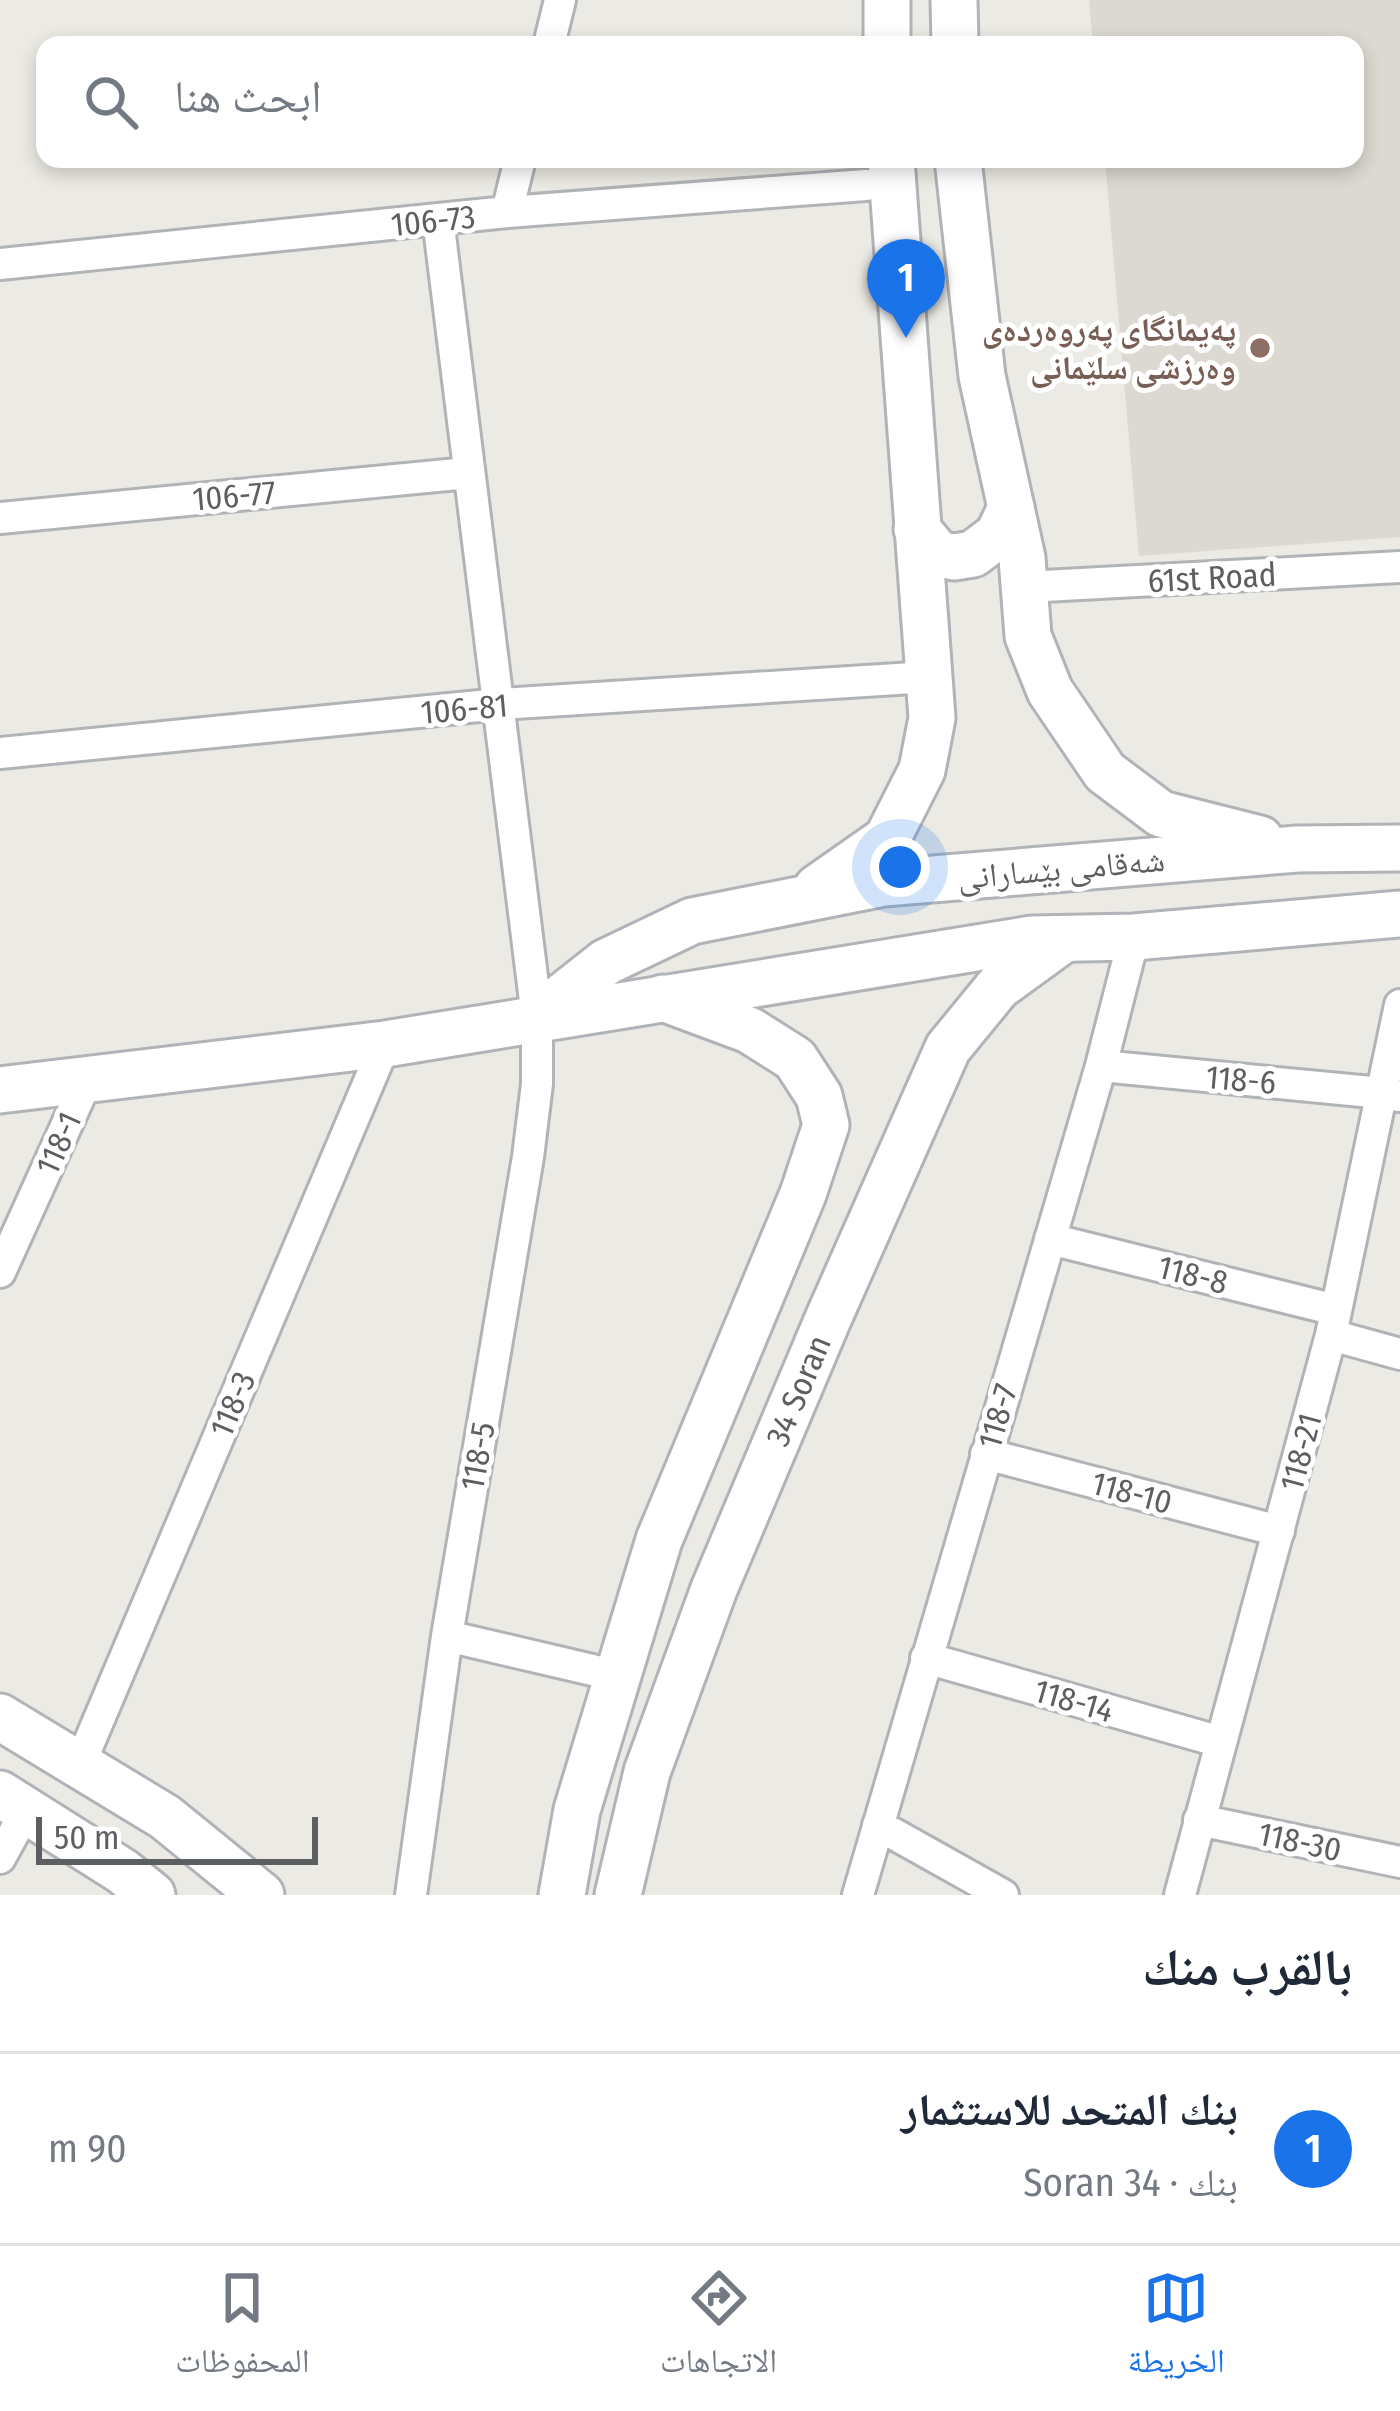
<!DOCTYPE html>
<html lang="ar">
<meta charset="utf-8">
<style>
:root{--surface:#fff;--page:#f6f6f7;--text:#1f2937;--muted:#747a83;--line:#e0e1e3;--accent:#1a73e8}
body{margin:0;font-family:"Fira Sans Condensed","Noto Naskh Arabic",sans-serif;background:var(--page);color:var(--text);direction:rtl}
.scale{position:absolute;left:36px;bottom:30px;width:282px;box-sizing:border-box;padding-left:12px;border:6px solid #5c5f62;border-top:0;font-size:33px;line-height:42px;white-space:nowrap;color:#5c5f62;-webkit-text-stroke:9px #fff;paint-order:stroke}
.you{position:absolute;left:900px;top:867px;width:42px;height:42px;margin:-30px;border:9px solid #fff;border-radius:50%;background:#1a73e8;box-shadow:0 0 0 18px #1a73e833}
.badge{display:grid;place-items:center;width:78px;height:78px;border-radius:50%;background:var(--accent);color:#fff;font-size:39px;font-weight:700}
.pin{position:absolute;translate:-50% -99px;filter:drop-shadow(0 3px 6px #0008)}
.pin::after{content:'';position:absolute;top:63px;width:42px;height:36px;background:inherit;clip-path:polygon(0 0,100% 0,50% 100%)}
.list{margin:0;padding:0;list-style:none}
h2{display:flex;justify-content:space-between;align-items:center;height:156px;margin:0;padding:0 48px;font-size:51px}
h2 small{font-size:39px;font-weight:400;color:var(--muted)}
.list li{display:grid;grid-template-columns:78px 1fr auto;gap:36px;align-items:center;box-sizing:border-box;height:192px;padding:0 48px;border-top:3px solid var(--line)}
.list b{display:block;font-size:45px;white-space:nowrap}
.list p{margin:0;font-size:39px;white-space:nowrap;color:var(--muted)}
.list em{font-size:39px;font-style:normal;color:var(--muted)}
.icon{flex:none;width:66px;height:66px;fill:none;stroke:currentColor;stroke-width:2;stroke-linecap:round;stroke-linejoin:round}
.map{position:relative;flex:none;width:1400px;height:1895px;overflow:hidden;direction:ltr}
.search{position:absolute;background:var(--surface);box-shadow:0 6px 18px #0003;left:36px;right:36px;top:36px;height:132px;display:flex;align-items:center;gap:30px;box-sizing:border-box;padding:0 42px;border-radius:24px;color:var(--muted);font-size:45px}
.sheet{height:348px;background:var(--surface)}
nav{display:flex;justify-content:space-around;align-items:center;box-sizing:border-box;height:168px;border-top:3px solid var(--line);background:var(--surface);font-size:33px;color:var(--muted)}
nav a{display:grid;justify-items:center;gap:6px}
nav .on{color:var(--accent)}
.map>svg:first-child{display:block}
.education{fill:#dcd9d2}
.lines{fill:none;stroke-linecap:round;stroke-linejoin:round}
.street-casing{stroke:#b1b4b7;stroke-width:36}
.secondary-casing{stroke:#b0b3b7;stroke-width:51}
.street{stroke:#fff;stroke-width:30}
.secondary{stroke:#fff;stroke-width:45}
.education-dot{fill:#8d6e63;stroke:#fff;stroke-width:4.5}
.labels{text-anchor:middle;stroke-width:10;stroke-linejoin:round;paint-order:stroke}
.street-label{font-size:33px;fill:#5c5f62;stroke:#fff}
.education-label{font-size:33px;font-weight:bold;fill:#785e54;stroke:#fff;text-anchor:end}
</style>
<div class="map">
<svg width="1400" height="1895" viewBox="0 0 1400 1895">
<rect width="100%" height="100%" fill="#eceae4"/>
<path class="education" d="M 1089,0 L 1400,0 L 1400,537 L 1139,556 L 1105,159 L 1355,159 L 1355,45 L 1093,45 Z"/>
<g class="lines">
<defs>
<path id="street" d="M 549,45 L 560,0
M 507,212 L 520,159
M 0,264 L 507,212 L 866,185
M 0,518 L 468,473
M 1025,587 L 1400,567
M 0,753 L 500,704 L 929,677
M 1101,1066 L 1382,1093 L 1399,1096
M 1050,1239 L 1336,1310
M 0,1272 L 87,1080
M 1331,1335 L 1400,1354
M 986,1454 L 1279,1531
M 447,1636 L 618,1676
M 926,1658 L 1221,1742
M 80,1764 L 385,1044
M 1199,1820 L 1400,1862
M 878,1825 L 1003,1895
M 0,1858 L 27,1809
M 411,1895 L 447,1636 L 528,1157 L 537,1084 L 537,1017 L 438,219
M 858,1895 L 1101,1066 L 1134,937
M 1180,1895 L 1331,1335 L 1400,1005"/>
<g id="secondary">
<path d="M 887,0 L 887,45"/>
<path d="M 954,0 L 955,45"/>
<path d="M 958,159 L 982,376 L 1022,558 L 1028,636 L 1050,691 L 1105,772 L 1161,814 L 1260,839"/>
<path d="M 917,529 L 938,554 L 954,557 L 973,554 L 998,535 L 1011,508"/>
<path d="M 817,888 L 887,839 L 922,770 L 932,718 L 891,159"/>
<path d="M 539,1015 L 606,962 L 692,921 L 884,883 L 1297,849 L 1400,848"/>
<path d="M 0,1090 L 385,1044 L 1032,939 L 1134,937 L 1400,914"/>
<path d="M 0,1717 L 165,1817 L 261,1895"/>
<path d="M 0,1794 L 122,1871 L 152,1895"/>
<path d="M 562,1895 L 577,1810 L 659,1540 L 803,1194 L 826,1125 L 819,1096 L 795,1059 L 749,1030 L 663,998"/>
<path id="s1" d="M 618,1895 L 647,1772 L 714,1589 L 828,1319 L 948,1048 L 998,987 L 1064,939"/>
</g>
</defs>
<use href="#street" class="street-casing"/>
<use href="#secondary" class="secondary-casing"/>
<use href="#street" class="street"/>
<use href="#secondary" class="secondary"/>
</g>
<circle class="education-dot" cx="1260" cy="348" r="12"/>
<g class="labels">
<g class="street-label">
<text transform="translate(433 220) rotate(-6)" y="12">106-73</text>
<text transform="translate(234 495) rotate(-5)" y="12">106-77</text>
<text transform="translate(1212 577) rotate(-3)" y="12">61st Road</text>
<text transform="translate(464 708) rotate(-5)" y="12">106-81</text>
<text transform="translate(1061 868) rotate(-5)" y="12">شەقامی بێسارانی</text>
<text transform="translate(1241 1079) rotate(5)" y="12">118-6</text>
<text transform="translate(58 1143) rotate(-66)" y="12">118-1</text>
<text transform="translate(1193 1274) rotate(14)" y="12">118-8</text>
<text dy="12" stroke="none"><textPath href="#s1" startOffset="537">34 Soran</textPath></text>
<text transform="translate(232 1404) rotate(-67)" y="12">118-3</text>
<text transform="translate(997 1416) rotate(-74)" y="12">118-7</text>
<text transform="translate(1300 1452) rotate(-75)" y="12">118-21</text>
<text transform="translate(477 1456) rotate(-80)" y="12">118-5</text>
<text transform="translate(1132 1492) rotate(15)" y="12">118-10</text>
<text transform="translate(1074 1700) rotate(16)" y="12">118-14</text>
<text transform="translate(1300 1841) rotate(12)" y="12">118-30</text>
</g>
<g class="education-label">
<text x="1236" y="341">پەیمانگای پەروەردەی<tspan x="1236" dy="38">وەرزشی سلێمانی</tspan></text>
</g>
</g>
</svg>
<div class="scale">50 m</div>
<div class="you"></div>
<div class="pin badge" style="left:906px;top:338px">1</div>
<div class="search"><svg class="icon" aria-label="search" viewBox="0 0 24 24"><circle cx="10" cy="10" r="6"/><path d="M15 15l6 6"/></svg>ابحث هنا</div>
</div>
<section class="sheet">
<h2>بالقرب منك<small></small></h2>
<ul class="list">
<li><span class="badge">1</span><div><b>بنك المتحد للاستثمار</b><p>بنك · 34 Soran</p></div><em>90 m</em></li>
</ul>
</section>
<nav>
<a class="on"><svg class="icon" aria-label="map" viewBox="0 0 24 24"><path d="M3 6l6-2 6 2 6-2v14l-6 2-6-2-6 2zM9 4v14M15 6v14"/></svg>الخريطة</a>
<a><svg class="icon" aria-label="directions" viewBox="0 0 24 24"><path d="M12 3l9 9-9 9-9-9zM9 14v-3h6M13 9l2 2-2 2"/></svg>الاتجاهات</a>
<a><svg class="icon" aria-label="saved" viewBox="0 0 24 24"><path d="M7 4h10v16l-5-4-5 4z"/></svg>المحفوظات</a>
</nav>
